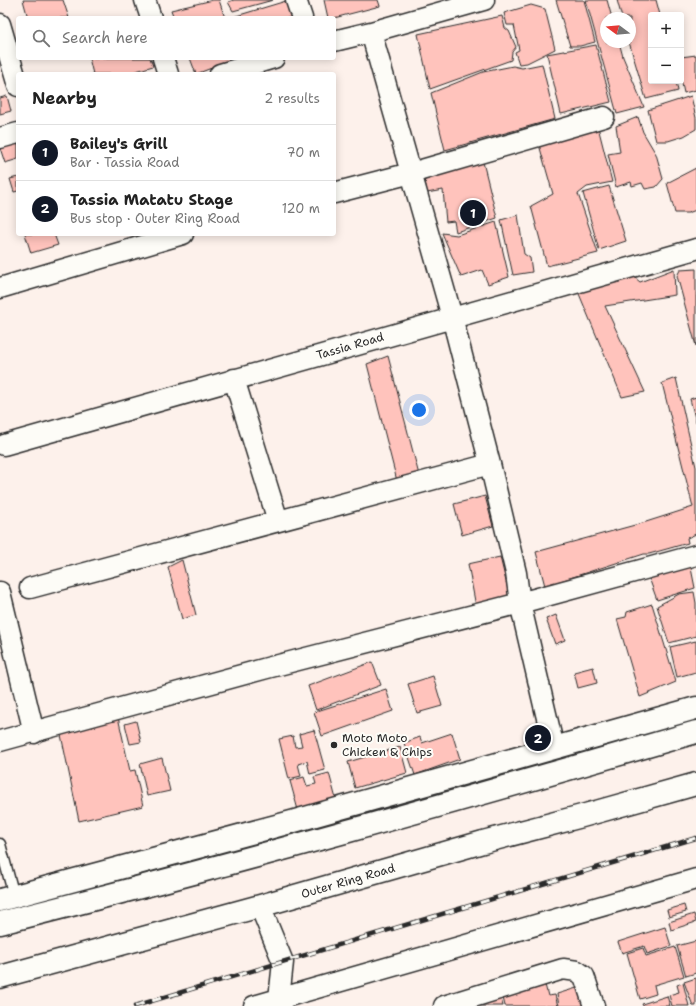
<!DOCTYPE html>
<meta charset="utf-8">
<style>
:root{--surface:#fff;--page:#f2f2f2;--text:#222;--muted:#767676;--line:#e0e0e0;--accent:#111827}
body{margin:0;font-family:"Shantell Sans",sans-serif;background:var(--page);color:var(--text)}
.controls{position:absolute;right:12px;top:12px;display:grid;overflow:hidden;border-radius:4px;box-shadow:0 2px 10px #0003}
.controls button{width:36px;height:36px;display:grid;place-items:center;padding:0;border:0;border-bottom:1px solid var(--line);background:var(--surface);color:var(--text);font:20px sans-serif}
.compass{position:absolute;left:600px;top:12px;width:36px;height:36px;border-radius:50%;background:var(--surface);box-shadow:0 2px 10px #0003;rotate:286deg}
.you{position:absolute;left:419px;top:410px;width:14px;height:14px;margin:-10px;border:3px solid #fff;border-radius:50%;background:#1a73e8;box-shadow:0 0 0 6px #1a73e833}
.badge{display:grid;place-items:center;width:26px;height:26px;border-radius:50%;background:var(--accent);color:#fff;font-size:13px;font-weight:700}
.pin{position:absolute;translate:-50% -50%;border:2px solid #fff;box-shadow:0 1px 4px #0006}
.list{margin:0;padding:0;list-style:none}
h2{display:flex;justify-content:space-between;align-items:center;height:52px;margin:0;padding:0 16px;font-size:17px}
h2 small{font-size:13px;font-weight:400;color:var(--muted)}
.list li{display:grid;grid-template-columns:26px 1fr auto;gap:12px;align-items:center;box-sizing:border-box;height:56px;padding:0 16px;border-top:1px solid var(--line)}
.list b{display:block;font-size:15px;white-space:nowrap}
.list p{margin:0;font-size:13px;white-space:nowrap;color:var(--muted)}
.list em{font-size:13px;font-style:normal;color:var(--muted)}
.icon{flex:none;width:22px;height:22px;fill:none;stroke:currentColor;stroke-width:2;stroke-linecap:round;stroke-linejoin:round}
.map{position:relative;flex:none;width:696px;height:1006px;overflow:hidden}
.search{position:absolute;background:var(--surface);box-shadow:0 2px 10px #0003;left:16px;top:16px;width:320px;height:44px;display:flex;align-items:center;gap:10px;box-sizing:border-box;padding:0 14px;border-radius:4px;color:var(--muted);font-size:15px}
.panel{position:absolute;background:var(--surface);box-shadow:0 2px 10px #0003;left:16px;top:72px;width:320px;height:164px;border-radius:4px}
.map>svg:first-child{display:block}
.building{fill:#ffc3bc;stroke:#2b2b2b}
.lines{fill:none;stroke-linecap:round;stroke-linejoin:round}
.service-casing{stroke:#2b2b2b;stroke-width:13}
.minor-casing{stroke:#2b2b2b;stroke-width:23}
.secondary-casing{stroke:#2b2b2b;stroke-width:25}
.primary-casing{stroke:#2b2b2b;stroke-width:25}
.service{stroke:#fdfcf7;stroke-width:10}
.minor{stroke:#fdfcf7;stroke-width:20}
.secondary{stroke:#fdfcf7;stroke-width:22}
.primary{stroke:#fdfcf7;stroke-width:22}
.rail-casing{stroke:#2b2b2b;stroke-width:4.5}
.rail{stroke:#fdfcf7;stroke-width:3;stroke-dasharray:9;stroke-linecap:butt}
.poi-dot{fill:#2b2b2b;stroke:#fdfcf7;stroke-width:1.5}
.labels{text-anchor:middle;stroke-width:4;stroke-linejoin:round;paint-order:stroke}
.street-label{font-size:12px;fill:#2b2b2b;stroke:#fdfcf7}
.poi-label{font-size:12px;fill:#2b2b2b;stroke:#fdfcf7;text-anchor:start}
</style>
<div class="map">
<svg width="696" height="1006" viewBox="0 0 696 1006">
<rect width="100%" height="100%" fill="#fdf1eb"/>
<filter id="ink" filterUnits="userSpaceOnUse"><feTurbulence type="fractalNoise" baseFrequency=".025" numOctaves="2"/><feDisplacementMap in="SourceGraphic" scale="8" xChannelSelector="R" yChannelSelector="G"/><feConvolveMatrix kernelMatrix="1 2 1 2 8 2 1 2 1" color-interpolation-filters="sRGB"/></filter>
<g filter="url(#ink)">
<path class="building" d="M 23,0 L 63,0 L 69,18 L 28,18 Z
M 213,0 L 219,0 L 225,18 L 174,18 L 171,10 Z
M 234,0 L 273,0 L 233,11 L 228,2 Z
M 324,0 L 378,0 L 380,6 L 334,18 L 328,18 Z
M 556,0 L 584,0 L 595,42 L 580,46 L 570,46 Z
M 586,0 L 607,0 L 612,18 L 606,18 L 606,42 L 619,42 L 623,57 L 644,107 L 617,114 Z
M 617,0 L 656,0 L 660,15 L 651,15 L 651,81 L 676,81 L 678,91 L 646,99 L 629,42 L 630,18 L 622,18 Z
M 286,1 L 293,18 L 234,18 L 233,17 Z
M 531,5 L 545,9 L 555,49 L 527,63 L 519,64 L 515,52 L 519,50 L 514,25 L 507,25 L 504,13 Z
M 502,16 L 505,28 L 509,31 L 516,47 L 512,52 L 511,60 L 430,89 L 418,34 Z
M 596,45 L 611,102 L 561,114 L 547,54 Z
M 696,55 L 696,90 L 684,93 L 681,79 L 681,57 Z
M 89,58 L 150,58 L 153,66 L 126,74 L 93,74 Z
M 190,58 L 229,58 L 230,61 L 196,74 Z
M 542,64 L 555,119 L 445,150 L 431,93 L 483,72 L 513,66 L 522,68 Z
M 7,96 L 11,111 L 0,114 L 0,98 Z
M 691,96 L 696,118 L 696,129 L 684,136 L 668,141 L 656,141 L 648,110 Z
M 638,117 L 643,132 L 656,154 L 663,179 L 656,187 L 645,189 L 642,183 L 632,186 L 631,182 L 616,187 L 608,154 L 620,152 L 616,126 Z
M 597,123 L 612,182 L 587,187 L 578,194 L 598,253 L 547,266 L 531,206 L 553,194 L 538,141 Z
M 18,136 L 18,159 L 5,163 L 0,148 L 0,141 Z
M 483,162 L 497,218 L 456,232 L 454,221 L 446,222 L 443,190 L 427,193 L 424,175 Z
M 696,168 L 696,210 L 688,213 L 675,213 L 667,183 Z
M 18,177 L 18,191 L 14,192 L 10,179 Z
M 609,186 L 626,241 L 599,250 L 583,193 Z
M 518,215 L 524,254 L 530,258 L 532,272 L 513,275 L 501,220 Z
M 496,222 L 509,277 L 488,284 L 482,270 L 461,277 L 442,233 L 457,235 Z
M 25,234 L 54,234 L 58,245 L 31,253 Z
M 674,269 L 675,295 L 605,306 L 645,392 L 622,397 L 577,289 L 615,278 L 634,277 L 640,282 Z
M 696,269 L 696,346 L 677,276 L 680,270 Z
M 388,356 L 419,475 L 397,481 L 367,364 Z
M 676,378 L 696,467 L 696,534 L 687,538 L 688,543 L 649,554 L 644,554 L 545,586 L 536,552 L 646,522 L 693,507 L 662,383 Z
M 696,397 L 696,422 L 690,399 Z
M 485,496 L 493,526 L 462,535 L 454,504 Z
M 500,557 L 511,602 L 477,612 L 468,564 Z
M 182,560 L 196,615 L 182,619 L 168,567 Z
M 690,563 L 695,588 L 657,600 L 648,575 Z
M 694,592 L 696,603 L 696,636 L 669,643 L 657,606 L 679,594 Z
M 652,604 L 676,682 L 640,697 L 617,619 L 626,617 L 627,612 Z
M 556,615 L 565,640 L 555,644 L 546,619 Z
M 696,641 L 696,672 L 677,677 L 670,647 Z
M 372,662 L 381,685 L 316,710 L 308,686 Z
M 593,667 L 597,683 L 578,688 L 574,672 Z
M 433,676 L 442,706 L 417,713 L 408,684 Z
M 386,689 L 393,711 L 322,736 L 314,712 Z
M 118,717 L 130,771 L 135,770 L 143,806 L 79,821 L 60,730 Z
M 136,721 L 141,742 L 130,744 L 125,724 Z
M 314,730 L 325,770 L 310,774 L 307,761 L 298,764 L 301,776 L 289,779 L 279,739 L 293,736 L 295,747 L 302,746 L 299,734 Z
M 452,733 L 460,759 L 415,775 L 404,743 L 420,737 L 422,743 Z
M 400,747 L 407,773 L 355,788 L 348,762 Z
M 162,758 L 170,791 L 147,796 L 140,764 Z
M 329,773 L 336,799 L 298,810 L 290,781 L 304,777 L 307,786 L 316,784 L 314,777 Z
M 684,905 L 686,912 L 669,917 L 667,910 Z
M 694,914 L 696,922 L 671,930 L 669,922 Z
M 665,927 L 671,946 L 647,954 L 644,946 L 622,953 L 618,942 Z
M 696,941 L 696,973 L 686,976 L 677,946 Z
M 675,947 L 684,976 L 654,985 L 656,994 L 640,999 L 627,953 L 643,948 L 646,956 Z
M 696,978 L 696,1006 L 693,1006 L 684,982 Z
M 544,981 L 548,996 L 555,995 L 558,1006 L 505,1006 L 502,993 Z
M 683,983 L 689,1006 L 672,1006 L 669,995 L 679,992 L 677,985 Z
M 580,987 L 586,1006 L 559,1006 L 557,994 Z
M 499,992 L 503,1006 L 453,1006 Z
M 667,996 L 670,1006 L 643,1006 L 642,1004 Z"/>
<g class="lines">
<defs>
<path id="service" d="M 0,844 L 14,896"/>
<path id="minor" d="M 145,0 L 151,18
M 296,0 L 302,18
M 0,24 L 18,86
M 371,32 L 452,317 L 490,464 L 516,573 L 520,603 L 554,748
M 334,41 L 371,32 L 484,0
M 163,58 L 168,74
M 220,74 L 274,58
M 0,138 L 18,133
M 334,193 L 411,173 L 604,117
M 0,288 L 183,234
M 234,379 L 278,521
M 4,445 L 696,249
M 30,588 L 490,464
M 0,592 L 34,733
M 0,741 L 267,668 L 520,603 L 696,555
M 260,906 L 283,962 L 279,999 L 281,1006
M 254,1006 L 696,879
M 444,1006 L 563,969 L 577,971 L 584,976 L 594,1006"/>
<path id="secondary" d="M 0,900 L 291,822 L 696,708"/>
<path id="primary" d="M 0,923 C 233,865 465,799 696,732
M 0,977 L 260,906 L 483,842 L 582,816 L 696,784"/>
</defs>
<use href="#service" class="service-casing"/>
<use href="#minor" class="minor-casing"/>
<use href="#secondary" class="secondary-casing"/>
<use href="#primary" class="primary-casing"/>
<use href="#service" class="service"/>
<use href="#minor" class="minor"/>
<use href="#secondary" class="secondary"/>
<use href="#primary" class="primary"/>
<defs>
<path id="rail" d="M 135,1006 L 696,838"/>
</defs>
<use href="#rail" class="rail-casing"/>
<use href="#rail" class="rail"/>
</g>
</g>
<circle class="poi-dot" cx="334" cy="745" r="4"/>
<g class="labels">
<g class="street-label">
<text transform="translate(350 346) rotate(-16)" y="4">Tassia Road</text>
<text transform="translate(348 881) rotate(-16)" y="4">Outer Ring Road</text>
</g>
<g class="poi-label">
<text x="342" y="742">Moto Moto<tspan x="342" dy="14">Chicken &amp; Chips</tspan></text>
</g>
</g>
</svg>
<div class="controls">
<button>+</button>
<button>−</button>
</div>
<svg class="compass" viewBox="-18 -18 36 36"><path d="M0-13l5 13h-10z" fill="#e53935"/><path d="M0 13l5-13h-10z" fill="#767676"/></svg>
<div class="you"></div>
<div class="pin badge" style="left:473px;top:213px">1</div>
<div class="pin badge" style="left:538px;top:738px">2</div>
<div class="search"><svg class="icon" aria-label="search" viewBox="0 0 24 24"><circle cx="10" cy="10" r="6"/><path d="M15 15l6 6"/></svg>Search here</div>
<section class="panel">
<h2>Nearby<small>2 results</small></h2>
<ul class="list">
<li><span class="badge">1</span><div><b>Bailey's Grill</b><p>Bar · Tassia Road</p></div><em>70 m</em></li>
<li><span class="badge">2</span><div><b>Tassia Matatu Stage</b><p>Bus stop · Outer Ring Road</p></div><em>120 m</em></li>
</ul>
</section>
</div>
